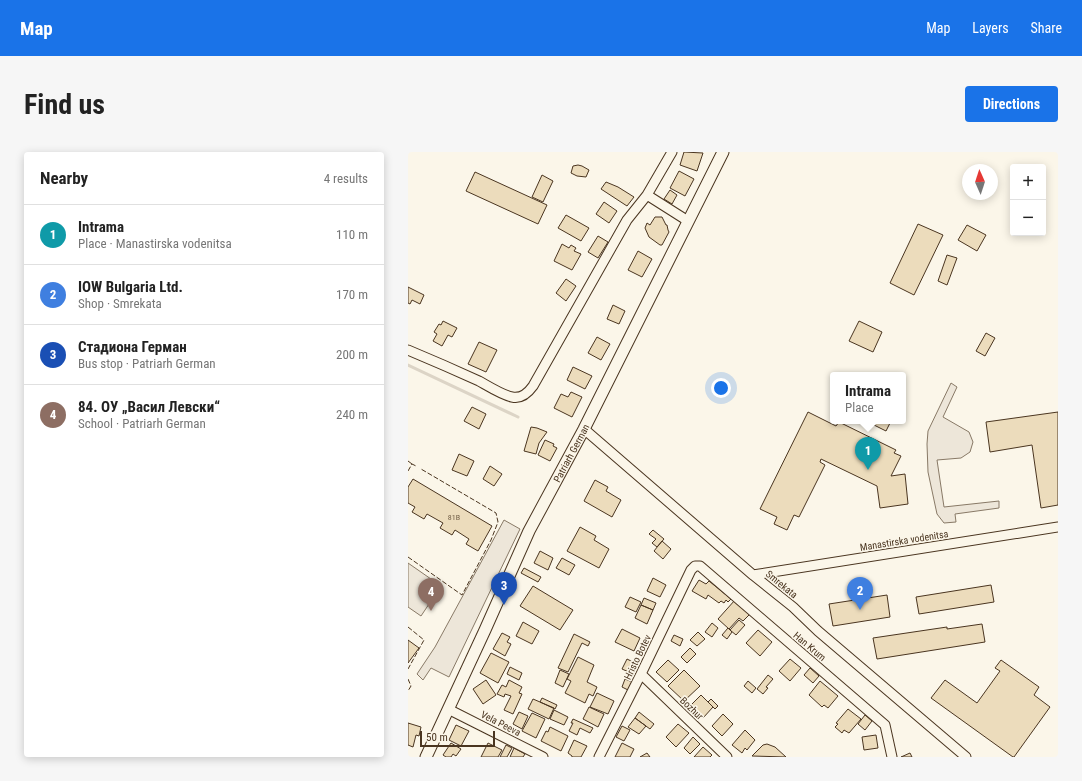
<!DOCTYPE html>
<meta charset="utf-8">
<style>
:root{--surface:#fff;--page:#f6f6f6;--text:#222;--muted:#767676;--line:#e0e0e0;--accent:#1a73e8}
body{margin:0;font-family:"Roboto Condensed",sans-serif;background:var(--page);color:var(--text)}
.controls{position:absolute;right:12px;top:12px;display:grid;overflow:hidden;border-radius:4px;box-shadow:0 2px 10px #0003}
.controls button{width:36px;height:36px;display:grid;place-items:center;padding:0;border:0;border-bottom:1px solid var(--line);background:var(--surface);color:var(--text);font:20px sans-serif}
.compass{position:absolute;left:554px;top:12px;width:36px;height:36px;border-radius:50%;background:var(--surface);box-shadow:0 2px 10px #0003;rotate:357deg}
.scale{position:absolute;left:12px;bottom:10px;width:75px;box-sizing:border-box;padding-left:4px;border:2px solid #4a3520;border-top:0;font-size:11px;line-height:14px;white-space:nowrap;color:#4a3520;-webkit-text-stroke:3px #fbf6e9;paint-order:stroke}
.you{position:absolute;left:313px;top:236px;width:14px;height:14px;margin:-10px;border:3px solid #fff;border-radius:50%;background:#1a73e8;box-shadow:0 0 0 6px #1a73e833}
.badge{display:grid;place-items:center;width:26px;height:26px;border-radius:50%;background:var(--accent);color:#fff;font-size:13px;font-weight:700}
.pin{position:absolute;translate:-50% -33px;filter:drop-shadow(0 1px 2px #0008)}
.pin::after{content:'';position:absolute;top:21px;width:14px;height:12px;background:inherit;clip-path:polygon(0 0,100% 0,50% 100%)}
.popup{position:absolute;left:422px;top:220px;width:76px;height:52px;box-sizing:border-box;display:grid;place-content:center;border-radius:4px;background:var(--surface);filter:drop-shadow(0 1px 3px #0005);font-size:13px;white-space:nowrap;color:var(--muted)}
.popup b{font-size:15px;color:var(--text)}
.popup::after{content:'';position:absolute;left:50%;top:100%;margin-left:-8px;border:8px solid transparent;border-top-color:var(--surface)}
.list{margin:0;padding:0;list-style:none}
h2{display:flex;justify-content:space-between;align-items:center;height:52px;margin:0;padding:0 16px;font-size:17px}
h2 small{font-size:13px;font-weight:400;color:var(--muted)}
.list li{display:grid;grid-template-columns:26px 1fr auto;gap:12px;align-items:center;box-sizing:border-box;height:60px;padding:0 16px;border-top:1px solid var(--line)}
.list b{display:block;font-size:15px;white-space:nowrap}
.list p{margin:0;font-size:13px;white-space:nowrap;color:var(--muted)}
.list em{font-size:13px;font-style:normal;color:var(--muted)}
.map{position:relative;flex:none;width:650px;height:605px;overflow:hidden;border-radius:4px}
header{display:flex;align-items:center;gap:24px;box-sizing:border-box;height:56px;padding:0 20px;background:var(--accent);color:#fff}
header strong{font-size:19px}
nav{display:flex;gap:22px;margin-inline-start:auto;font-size:14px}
.intro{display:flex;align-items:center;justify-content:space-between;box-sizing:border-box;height:96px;padding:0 24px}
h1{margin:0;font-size:28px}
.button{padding:10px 18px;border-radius:4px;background:var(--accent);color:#fff;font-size:14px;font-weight:700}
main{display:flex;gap:24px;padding:0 24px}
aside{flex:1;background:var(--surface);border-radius:4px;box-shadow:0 2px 10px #0003}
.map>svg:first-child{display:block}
.green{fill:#ede6d9;stroke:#887966}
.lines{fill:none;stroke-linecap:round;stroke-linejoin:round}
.stream{stroke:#dcd4c6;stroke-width:3}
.building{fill:#ecdcbc;stroke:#4a3520}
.minor-casing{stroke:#4a3520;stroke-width:11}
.tertiary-casing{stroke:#4a3520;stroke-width:13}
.minor{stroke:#fbf6e9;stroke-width:9}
.tertiary{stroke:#fbf6e9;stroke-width:11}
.fence{stroke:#4a3520;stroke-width:1;stroke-dasharray:5 2;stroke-linecap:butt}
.labels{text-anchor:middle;stroke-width:3;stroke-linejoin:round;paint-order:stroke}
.number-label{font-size:8px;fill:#725f47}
.street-label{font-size:10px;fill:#4a3520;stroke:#fbf6e9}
</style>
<header>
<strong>Map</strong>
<nav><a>Map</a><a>Layers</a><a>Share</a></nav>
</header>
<div class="intro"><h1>Find us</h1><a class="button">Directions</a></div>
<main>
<aside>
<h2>Nearby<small>4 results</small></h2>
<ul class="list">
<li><span class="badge" style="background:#0f9aa8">1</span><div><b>Intrama</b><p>Place · Manastirska vodenitsa</p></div><em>110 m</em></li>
<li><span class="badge" style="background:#3f7fe0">2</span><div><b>IOW Bulgaria Ltd.</b><p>Shop · Smrekata</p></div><em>170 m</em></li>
<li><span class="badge" style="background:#1a4fb4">3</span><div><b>Стадиона Герман</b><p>Bus stop · Patriarh German</p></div><em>200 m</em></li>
<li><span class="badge" style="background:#8d6e63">4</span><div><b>84. ОУ „Васил Левски“</b><p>School · Patriarh German</p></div><em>240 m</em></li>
</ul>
</aside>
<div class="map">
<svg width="650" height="605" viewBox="0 0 650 605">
<rect width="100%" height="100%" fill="#fbf6e9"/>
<path class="green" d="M 543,231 L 549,235 L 535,265 L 561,280 L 565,290 L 562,300 L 553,306 L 529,308 L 536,355 L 591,349 L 591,356 L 547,362 L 548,370 L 536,371 L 529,362 L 520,320 L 519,292 L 520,279 Z
M 96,368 L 112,377 L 41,525 L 23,516 L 15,528 L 9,522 L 27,495 Z
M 0,411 L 33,434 L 13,464 L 0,455 Z"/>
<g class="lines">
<path class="stream" d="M 0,213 L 110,265"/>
</g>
<path class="building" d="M 276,0 L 295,1 L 289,19 L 272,13 Z
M 170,13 L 174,14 L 181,18 L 178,25 L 169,24 L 163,21 L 165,14 Z
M 271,19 L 286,27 L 277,44 L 262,36 Z
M 67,20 L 139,53 L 130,72 L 58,39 Z
M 134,23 L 145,29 L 135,50 L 124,45 Z
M 198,30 L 210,35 L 226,45 L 219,54 L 193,37 Z
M 262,38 L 269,43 L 264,52 L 256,47 Z
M 196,50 L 209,59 L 201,71 L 188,62 Z
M 158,63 L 181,76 L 173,89 L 150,76 Z
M 247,65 L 254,65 L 258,73 L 259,73 L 260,78 L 261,80 L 254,93 L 252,93 L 241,85 L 237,76 L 239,71 L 242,73 Z
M 510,72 L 535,83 L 506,143 L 482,131 Z
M 559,73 L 578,83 L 569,99 L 550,88 Z
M 190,84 L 200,90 L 190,106 L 180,100 Z
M 154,92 L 161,96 L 163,93 L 168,96 L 166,99 L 173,102 L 164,118 L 146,109 Z
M 230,99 L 244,107 L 234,125 L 220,118 Z
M 539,103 L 549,106 L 539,133 L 530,129 Z
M 158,127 L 168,134 L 158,149 L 148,141 Z
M 0,135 L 16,143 L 12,152 L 4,148 L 2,152 L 0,151 Z
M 205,153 L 217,159 L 211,172 L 199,167 Z
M 35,169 L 49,176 L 44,185 L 40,183 L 34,194 L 25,189 L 29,182 L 26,180 L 31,172 L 33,173 Z
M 451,169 L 474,180 L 465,200 L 441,189 Z
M 578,181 L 587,186 L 577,204 L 568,199 Z
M 189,185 L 202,192 L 193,208 L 180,201 Z
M 71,190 L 89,198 L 78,220 L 60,212 Z
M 165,215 L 184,224 L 177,237 L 159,228 Z
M 163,240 L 174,245 L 164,265 L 146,256 L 153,242 L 160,245 Z
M 64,255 L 78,262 L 71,277 L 56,269 Z
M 400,260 L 428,274 L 431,270 L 488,298 L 486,301 L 493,304 L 483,324 L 497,322 L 500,352 L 472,356 L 469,334 L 413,307 L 412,310 L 417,313 L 391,365 L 386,363 L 379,378 L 366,372 L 369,365 L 352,357 Z
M 650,260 L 650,353 L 633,356 L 624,293 L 582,300 L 578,270 Z
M 462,269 L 483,269 L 478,279 L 462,271 Z
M 123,275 L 129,276 L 139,280 L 131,291 L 128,302 L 116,299 Z
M 137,288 L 146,292 L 145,294 L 149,296 L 142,309 L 130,303 Z
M 51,302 L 66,309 L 59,324 L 44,318 Z
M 82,314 L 94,322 L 86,334 L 75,327 Z
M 5,327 L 84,374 L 70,399 L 58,392 L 61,387 L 47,378 L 44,383 L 32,376 L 35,371 L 19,362 L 16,367 L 4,360 L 7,355 L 0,351 L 0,335 Z
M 187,328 L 200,335 L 198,339 L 213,348 L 204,365 L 176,349 Z
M 172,375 L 188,384 L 186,388 L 201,397 L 191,416 L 159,399 Z
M 245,378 L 256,387 L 249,395 L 244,391 L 248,387 L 241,382 Z
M 254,389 L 263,397 L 255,407 L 246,399 Z
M 132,399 L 145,406 L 140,418 L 126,411 Z
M 154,406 L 167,413 L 161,423 L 148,416 Z
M 116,416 L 133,425 L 130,430 L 113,421 Z
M 245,426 L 258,433 L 252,445 L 239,439 Z
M 291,428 L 298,432 L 301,429 L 323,447 L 320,450 L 318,448 L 316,451 L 313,449 L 311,451 L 300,443 L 298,447 L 284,439 Z
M 583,433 L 586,450 L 511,462 L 508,445 Z
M 125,434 L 165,458 L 152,478 L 112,454 Z
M 479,443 L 482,465 L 425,474 L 421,452 Z
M 222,445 L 233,450 L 228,460 L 217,455 Z
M 236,446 L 248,451 L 245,458 L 233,453 Z
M 327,448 L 342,462 L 335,469 L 331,466 L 321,477 L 310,467 Z
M 233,453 L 245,458 L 239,472 L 227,466 Z
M 331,468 L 337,473 L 328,483 L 322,478 Z
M 115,470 L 131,479 L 124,492 L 108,484 Z
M 304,471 L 310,476 L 304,485 L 297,480 Z
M 574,472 L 577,490 L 469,507 L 465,486 L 539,475 L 539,477 Z
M 320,476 L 324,480 L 319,487 L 314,483 Z
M 214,477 L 232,486 L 226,499 L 207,490 Z
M 350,478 L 364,490 L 352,504 L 338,491 Z
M 290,480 L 297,487 L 289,494 L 282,488 Z
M 94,481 L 102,485 L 99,490 L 103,492 L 97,504 L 85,497 Z
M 166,482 L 182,490 L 180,494 L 174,491 L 160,520 L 150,516 Z
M 266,483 L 275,487 L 272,494 L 263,489 Z
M 0,488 L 11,496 L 0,511 Z
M 282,496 L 288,502 L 279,511 L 273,505 Z
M 83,501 L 101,510 L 90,531 L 72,521 Z
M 170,505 L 186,513 L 179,530 L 189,535 L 185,544 L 181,542 L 177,551 L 157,541 L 163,529 L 159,527 Z
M 219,507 L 229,512 L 225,522 L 214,517 Z
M 382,507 L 393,516 L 382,529 L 371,519 Z
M 260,508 L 271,518 L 259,530 L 248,520 Z
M 593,508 L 631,535 L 626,543 L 642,555 L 606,605 L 605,605 L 523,546 L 537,528 L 569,551 L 592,519 L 587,516 Z
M 102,515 L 114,521 L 111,528 L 99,522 Z
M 402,516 L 411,524 L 405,531 L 396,523 Z
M 152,518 L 161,522 L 155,535 L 147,531 Z
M 276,518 L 292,534 L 276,549 L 260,534 Z
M 360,523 L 365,527 L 358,535 L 360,536 L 355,542 L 349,537 Z
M 217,527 L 224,530 L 220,538 L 214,535 Z
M 78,528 L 88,543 L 75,552 L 65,537 Z
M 101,528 L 114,535 L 111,541 L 114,542 L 105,562 L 96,558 L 103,544 L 97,542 L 96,545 L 89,542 L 94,533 L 98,535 Z
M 340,529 L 348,536 L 344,541 L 336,534 Z
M 412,529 L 430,544 L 420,556 L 416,553 L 414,555 L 401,543 Z
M 189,541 L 206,549 L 200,562 L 182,555 Z
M 293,543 L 305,555 L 295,566 L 282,554 Z
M 134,546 L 149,553 L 147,557 L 132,550 Z
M 125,547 L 146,556 L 141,567 L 120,557 Z
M 303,547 L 310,554 L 307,557 L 300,550 Z
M 181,555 L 196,562 L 190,575 L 175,567 Z
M 440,557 L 453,567 L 441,581 L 436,578 L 434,581 L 427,575 L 430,572 L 428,571 Z
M 146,558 L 160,565 L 156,573 L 142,567 Z
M 111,560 L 120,564 L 114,577 L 105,572 Z
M 231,560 L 246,572 L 242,577 L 227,566 Z
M 124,561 L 137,567 L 128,586 L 114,579 Z
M 315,562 L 325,572 L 314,584 L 304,574 Z
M 457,563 L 464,569 L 457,578 L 450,572 Z
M 227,566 L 238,574 L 231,582 L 220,575 Z
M 165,567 L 185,576 L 182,581 L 172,576 L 169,583 L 161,579 L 165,571 L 163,571 Z
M 0,571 L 13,575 L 11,584 L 8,583 L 5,595 L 0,593 Z
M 270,572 L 281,581 L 268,595 L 258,585 Z
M 48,573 L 61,579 L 53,594 L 41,588 Z
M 214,574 L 222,578 L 216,589 L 208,585 Z
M 142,575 L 160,584 L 153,599 L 133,589 L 138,579 L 140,580 Z
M 337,578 L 347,588 L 339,598 L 337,596 L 334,601 L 324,593 Z
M 468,583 L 470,596 L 456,598 L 454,585 Z
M 285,585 L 292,592 L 282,602 L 276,596 Z
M 166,588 L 179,594 L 173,605 L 164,605 L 164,604 L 160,601 Z
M 43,591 L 53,597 L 48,604 L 45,602 L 43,605 L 38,605 L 35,603 Z
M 80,591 L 94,598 L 90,605 L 73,605 Z
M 214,591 L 226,597 L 222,605 L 207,605 Z
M 359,592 L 367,595 L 378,605 L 344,604 L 355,593 Z
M 98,593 L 104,596 L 99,605 L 92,605 Z
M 295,595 L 304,603 L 302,605 L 286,605 Z
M 106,596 L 117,602 L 115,605 L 102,605 Z
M 239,601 L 242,605 L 232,605 Z
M 502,601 L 504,605 L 493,605 Z"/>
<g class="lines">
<defs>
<path id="minor" d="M 239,43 L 264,0
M 0,198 C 24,208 47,218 71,229 C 80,234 94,243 104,245 C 113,247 120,241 125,234 L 219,68 L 239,43 L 280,69
M 176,277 L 345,423 L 385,455 L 410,479 L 558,605
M 345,423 L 650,375
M 233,522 L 319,605
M 40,557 L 135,605
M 191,605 L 233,522 L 283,418 L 287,414 L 292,414 L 477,573 L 484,605"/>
<g id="tertiary">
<path id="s1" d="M 18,605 L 77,478 L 121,379 L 176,277 L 315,0"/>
</g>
</defs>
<use href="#minor" class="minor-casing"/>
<use href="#tertiary" class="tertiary-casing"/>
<use href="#minor" class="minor"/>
<use href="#tertiary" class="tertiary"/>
<path class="fence" d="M 0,309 L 4,312
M 0,319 L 4,312 L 8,314
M 0,405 L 54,443 L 83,388 L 90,370 L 88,361 L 13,317
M 0,475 L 16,488 L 0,517
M 0,527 L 3,534 L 0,539"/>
</g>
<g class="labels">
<g class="number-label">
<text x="46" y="368">81В</text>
</g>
<g class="street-label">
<text dy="4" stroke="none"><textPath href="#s1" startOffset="337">Patriarh German</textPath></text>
<text transform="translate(496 388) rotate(-9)" y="4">Manastirska vodenitsa</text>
<text transform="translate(374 432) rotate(39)" y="4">Smrekata</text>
<text transform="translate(402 494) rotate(40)" y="4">Han Krum</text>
<text transform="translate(229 505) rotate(-64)" y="4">Hristo Botev</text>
<text transform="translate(284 556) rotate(44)" y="4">Bozhur</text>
<text transform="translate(93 571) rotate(27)" y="4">Vela Peeva</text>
</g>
</g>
</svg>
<div class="controls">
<button>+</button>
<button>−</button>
</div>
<svg class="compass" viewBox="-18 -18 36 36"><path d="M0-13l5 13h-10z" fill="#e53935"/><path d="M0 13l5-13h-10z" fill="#767676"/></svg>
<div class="scale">50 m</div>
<div class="you"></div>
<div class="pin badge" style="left:460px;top:318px;background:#0f9aa8">1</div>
<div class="popup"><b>Intrama</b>Place</div>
<div class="pin badge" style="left:452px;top:458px;background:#3f7fe0">2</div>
<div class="pin badge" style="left:96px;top:453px;background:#1a4fb4">3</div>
<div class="pin badge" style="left:23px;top:459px;background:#8d6e63">4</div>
</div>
</main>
